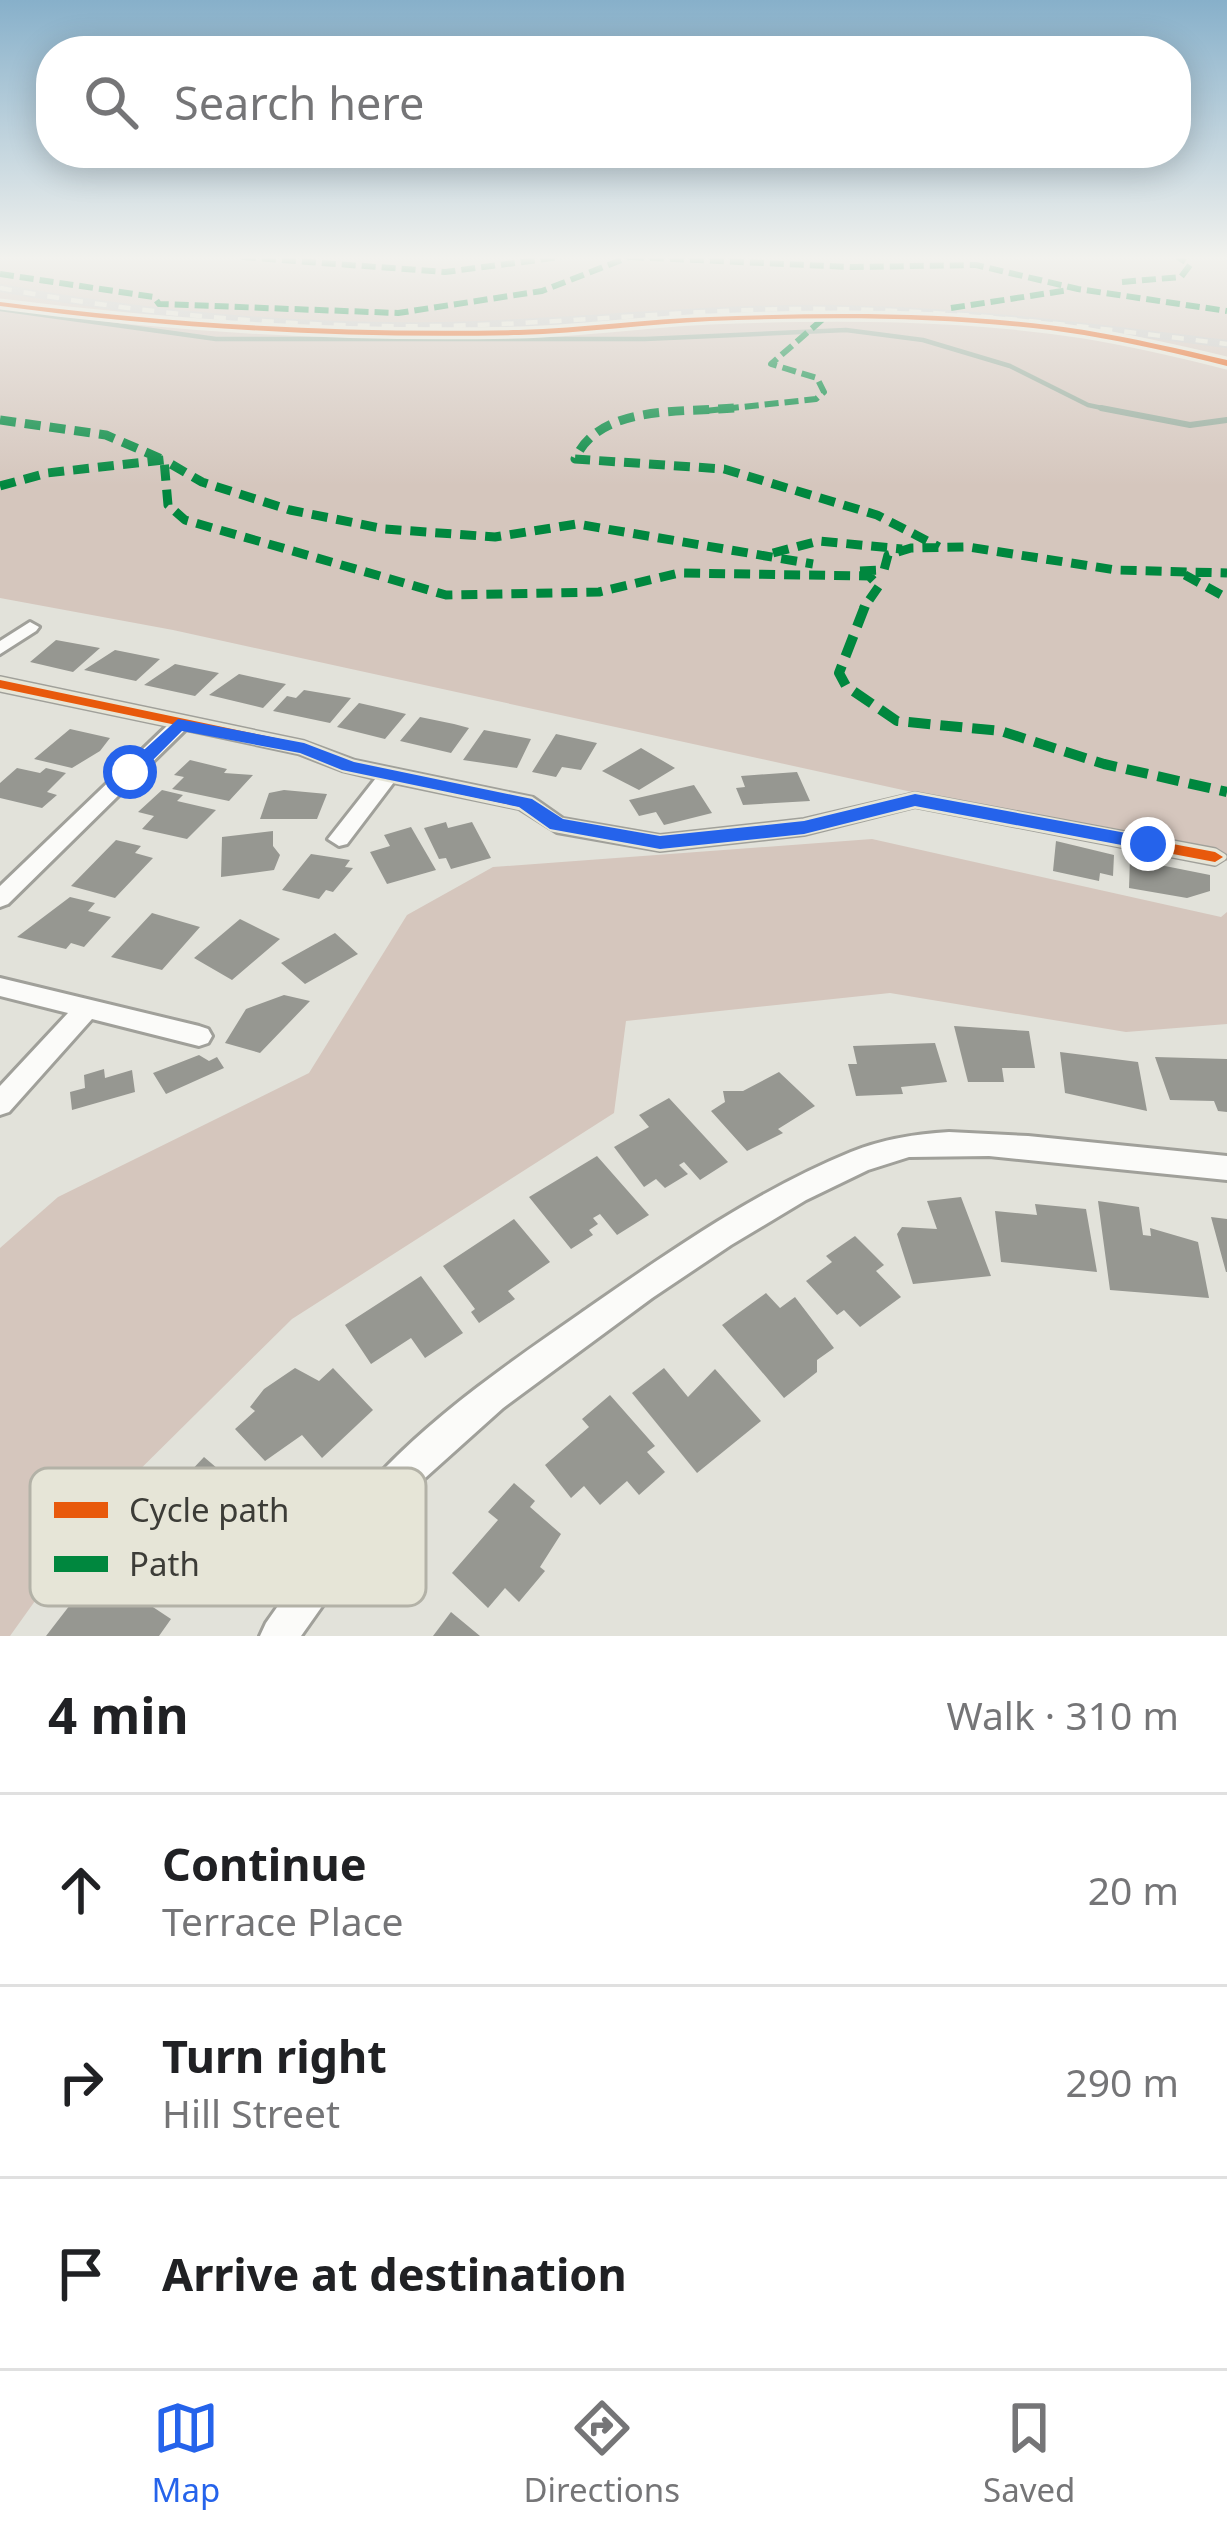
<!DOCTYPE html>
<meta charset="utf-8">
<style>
:root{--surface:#fff;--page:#f6f6f6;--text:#202124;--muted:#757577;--line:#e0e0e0;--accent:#2563eb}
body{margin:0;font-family:"Noto Sans",sans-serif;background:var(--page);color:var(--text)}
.stop{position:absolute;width:36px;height:36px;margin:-27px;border:9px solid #2563eb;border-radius:50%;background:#fff}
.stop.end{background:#2563eb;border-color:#fff;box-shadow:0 3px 12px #0008}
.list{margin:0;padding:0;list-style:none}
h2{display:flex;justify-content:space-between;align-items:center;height:156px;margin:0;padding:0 48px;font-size:51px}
h2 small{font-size:39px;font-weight:400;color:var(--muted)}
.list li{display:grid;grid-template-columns:78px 1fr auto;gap:36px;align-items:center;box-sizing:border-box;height:192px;padding:0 48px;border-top:3px solid var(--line)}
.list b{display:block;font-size:45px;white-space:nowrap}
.list p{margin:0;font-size:39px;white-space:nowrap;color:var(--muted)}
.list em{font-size:39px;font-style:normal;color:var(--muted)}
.icon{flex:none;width:66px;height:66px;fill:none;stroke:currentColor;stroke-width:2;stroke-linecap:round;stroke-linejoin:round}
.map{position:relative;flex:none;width:1227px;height:1636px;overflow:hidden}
.search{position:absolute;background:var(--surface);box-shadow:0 6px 30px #0003;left:36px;right:36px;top:36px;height:132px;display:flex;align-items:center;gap:30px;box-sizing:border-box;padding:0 42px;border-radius:48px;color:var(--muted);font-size:45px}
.sheet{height:732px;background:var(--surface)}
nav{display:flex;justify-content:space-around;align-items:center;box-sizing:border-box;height:168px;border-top:3px solid var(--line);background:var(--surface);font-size:33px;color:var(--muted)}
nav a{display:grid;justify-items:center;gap:6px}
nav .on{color:var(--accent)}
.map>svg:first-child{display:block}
.green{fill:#d5c6bd}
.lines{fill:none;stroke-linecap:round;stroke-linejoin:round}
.stream-far1{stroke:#95ab9c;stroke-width:4.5}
.stream{stroke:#95ab9c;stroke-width:6}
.building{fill:#969791}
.street-casing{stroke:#a0a09a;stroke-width:6}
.street{fill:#fbfbf9;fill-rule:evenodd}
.rail-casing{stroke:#c7c7c5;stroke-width:8}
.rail{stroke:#e6e5d7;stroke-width:4.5;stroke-dasharray:12;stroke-linecap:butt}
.quiet-far2{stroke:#00873e;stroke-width:6;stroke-dasharray:14 6;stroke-linecap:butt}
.quiet-far1{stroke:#00873e;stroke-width:9;stroke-dasharray:16 9;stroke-linecap:butt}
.quiet{stroke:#00873e;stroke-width:10;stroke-dasharray:22 10;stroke-linecap:butt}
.cycleway-casing{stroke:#e6e5d7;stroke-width:7}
.cycleway{fill:#e8590c;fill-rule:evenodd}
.route{fill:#2563eb}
.key{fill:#e6e5d7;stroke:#b3b2a7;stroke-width:3}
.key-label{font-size:33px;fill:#3c3c37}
</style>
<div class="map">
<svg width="1227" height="1636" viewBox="0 0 1227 1636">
<rect width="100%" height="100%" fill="#e2e2da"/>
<path class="green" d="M 0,257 L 1227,257 L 1227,861 L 173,630 L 0,598 Z
M 872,839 L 1221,917 L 1227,912 L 1227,1024 L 1126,1032 L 890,993 L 626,1021 L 614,1113 L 292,1319 L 102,1507 L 10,1636 L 0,1636 L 0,1248 L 58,1197 L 309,1073 L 407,915 L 493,867 Z"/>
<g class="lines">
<path class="stream-far1" d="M 0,309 L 216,339 L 645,339 L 846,330 L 923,340 L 1010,366 L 1088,405 L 1116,411"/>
<path class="stream" d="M 1101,408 L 1190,425 L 1227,420"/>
</g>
<path class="building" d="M 56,640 L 100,648 L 73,672 L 30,662 Z
M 115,650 L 160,659 L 136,681 L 84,670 Z
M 175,664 L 219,673 L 195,696 L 144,685 Z
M 239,674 L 271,681 L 286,684 L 263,708 L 209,695 Z
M 304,690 L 351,698 L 330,723 L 273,711 L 287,696 L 296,698 Z
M 359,703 L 390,710 L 406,714 L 385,739 L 337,727 Z
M 420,717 L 454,724 L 469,728 L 451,753 L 400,741 Z
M 70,729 L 110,738 L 100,751 L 72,768 L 34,759 Z
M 484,730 L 531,739 L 517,768 L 463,760 Z
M 556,734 L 597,743 L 581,770 L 562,767 L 556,777 L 532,772 Z
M 641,748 L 675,768 L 639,790 L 602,771 Z
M 190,760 L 227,769 L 224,773 L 253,775 L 229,801 L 172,789 L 184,777 L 174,775 Z
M 17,768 L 40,773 L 46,768 L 66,773 L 47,792 L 57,795 L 42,808 L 0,798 L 0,783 Z
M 797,772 L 810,801 L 743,805 L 736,788 L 745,787 L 741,776 Z
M 694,785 L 712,813 L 664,825 L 656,812 L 639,816 L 629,800 Z
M 162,790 L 183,795 L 177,801 L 216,810 L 187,839 L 142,829 L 154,816 L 138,812 Z
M 284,790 L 327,794 L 317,819 L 260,819 L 269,793 Z
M 446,822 L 448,828 L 472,822 L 491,858 L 451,869 L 446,858 L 439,859 L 424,828 Z
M 411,827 L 436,870 L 387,884 L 370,852 L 390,846 L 384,835 Z
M 273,831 L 273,846 L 280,855 L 274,870 L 221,877 L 222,837 Z
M 116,840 L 141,846 L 135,853 L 153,858 L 115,898 L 71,886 Z
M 1056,841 L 1114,855 L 1113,876 L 1100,873 L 1099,881 L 1053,871 Z
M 311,854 L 350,860 L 345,867 L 353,868 L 333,892 L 326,890 L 319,899 L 282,890 Z
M 1130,859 L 1210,875 L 1210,891 L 1187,898 L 1129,888 Z
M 70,897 L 95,903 L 88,911 L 111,917 L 84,947 L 71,943 L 66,949 L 17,937 Z
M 152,913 L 200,927 L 162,970 L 111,957 Z
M 240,919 L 280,939 L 232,980 L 194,958 Z
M 335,933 L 358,954 L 305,984 L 281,963 Z
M 284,995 L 310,1001 L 260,1053 L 225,1043 L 246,1009 Z
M 954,1026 L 1029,1031 L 1035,1068 L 1002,1068 L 1004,1082 L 968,1082 Z
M 935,1043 L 947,1082 L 901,1087 L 903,1094 L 856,1096 L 848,1064 L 857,1064 L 853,1046 Z
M 1060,1052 L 1138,1062 L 1147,1111 L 1065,1093 Z
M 199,1055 L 209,1061 L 217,1057 L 224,1068 L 166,1094 L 153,1073 Z
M 1155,1057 L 1227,1059 L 1227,1112 L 1218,1111 L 1214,1101 L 1170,1100 Z
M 104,1069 L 105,1078 L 132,1070 L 135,1092 L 72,1110 L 70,1092 L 85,1088 L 84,1075 Z
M 779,1072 L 815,1106 L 778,1129 L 783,1133 L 747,1151 L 711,1111 L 725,1102 L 723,1091 L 743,1091 Z
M 669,1098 L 728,1162 L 700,1180 L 684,1162 L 679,1165 L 688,1174 L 665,1188 L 656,1179 L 644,1187 L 614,1147 L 649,1127 L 639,1115 Z
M 597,1156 L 649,1215 L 617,1235 L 600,1214 L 593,1218 L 598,1224 L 589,1230 L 593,1235 L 571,1249 L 529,1197 Z
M 961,1197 L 991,1276 L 913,1284 L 897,1234 L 902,1227 L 937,1229 L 927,1201 Z
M 1098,1201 L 1139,1207 L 1143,1235 L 1151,1236 L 1150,1228 L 1198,1242 L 1209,1298 L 1110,1290 Z
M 1035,1204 L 1086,1209 L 1097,1272 L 1001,1262 L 995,1211 L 1037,1215 Z
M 1211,1217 L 1227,1219 L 1227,1272 L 1226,1272 Z
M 514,1219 L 550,1262 L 508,1291 L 515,1299 L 479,1323 L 471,1312 L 475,1309 L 443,1266 Z
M 855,1236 L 884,1265 L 876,1271 L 901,1297 L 860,1327 L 844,1310 L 837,1315 L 806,1281 L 832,1262 L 826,1256 Z
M 421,1276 L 463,1333 L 425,1358 L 411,1338 L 371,1364 L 345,1325 Z
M 766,1293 L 780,1308 L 795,1297 L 834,1348 L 817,1360 L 817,1372 L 784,1398 L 722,1325 Z
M 295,1368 L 319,1381 L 333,1368 L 373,1410 L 322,1458 L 302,1435 L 265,1461 L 235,1429 L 255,1411 L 250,1407 L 264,1389 Z
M 664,1368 L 688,1397 L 715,1369 L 761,1421 L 697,1473 L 632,1393 Z
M 610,1395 L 655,1446 L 647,1452 L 665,1472 L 639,1495 L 627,1481 L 600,1505 L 584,1486 L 571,1498 L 545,1465 L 589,1427 L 582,1419 Z
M 204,1457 L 266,1510 L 198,1600 L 169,1573 L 161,1582 L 128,1550 L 160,1516 L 149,1507 L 152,1488 L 165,1472 L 187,1475 Z
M 514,1483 L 535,1501 L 530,1507 L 561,1534 L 540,1567 L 545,1571 L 519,1602 L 505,1588 L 488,1608 L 452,1573 L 498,1520 L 488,1512 Z
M 97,1570 L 171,1619 L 159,1636 L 46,1636 Z
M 451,1612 L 480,1636 L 433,1636 Z"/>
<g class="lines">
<defs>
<path id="street" d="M 30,622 L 39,627 L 36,631 L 0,654 L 0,641 Z
M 0,678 L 304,742 L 355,761 L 533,798 L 563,819 L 660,836 L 804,820 L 915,794 L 1215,850 L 1226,857 L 1215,864 L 915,806 L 804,834 L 660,850 L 557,832 L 519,808 L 394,782 L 347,844 L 339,846 L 328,839 L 376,778 L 342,770 L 298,753 L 186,729 L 8,904 L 0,907 L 0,886 L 168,725 L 0,690 Z
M 0,978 L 199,1026 L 208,1029 L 212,1036 L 208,1043 L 199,1046 L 92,1019 L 9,1112 L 0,1115 L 0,1086 L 68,1013 L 0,996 Z
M 949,1132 L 1028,1136 L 1227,1156 L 1227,1180 L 989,1156 L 909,1157 L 868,1170 L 806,1200 L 731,1245 L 652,1298 L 503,1408 L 406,1495 L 361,1551 L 301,1636 L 260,1636 L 266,1623 C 303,1571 338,1516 383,1470 C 444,1407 519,1356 591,1306 C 673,1249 758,1190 851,1152 C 883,1139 915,1134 949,1132 Z"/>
</defs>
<use href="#street" class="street-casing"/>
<use href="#street" class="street"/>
<defs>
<path id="rail" d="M 0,288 C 142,314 290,328 436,326 C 569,324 702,307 836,309 C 967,311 1097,328 1227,344"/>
</defs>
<use href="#rail" class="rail-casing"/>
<use href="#rail" class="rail"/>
<path class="quiet-far2" d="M 242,257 L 445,272 L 561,257
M 630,257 L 851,267 L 976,265 L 1078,289 L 1227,311
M 0,274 L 154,297 L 159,304 L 398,313 L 542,291 L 629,257
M 1122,282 L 1181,277 L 1190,265 L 1178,257
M 951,308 L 1069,290
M 705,411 L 816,399 L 824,392 L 817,378 L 771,364 L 824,318"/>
<path class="quiet-far1" d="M 734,408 C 680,413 600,404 575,459 L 724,469 L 877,515 L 939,547
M 0,420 L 106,435 L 164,460 L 168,505 L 185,520 L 446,595 L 599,592 L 679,573 L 869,576 L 879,586 L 863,609
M 0,486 L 47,473 L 164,460 L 202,482 L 290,510 L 385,529 L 495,537 L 577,524 L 813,564
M 773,553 L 819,541 L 902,549
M 860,571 L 884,570 L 888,555 L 911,548 L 968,547 L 1116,570 L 1227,573
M 1185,575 L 1227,598"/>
<path class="quiet" d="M 865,606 L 839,673 L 846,686 L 897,721 L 1001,731 L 1104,764 L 1227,792"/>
<defs>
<path id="cycleway" d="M 0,302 C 173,324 345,334 519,330 C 583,328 647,319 710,317 C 835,312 961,311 1084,330 C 1132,338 1180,349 1227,360 L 1227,366 C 1180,354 1132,343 1084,335 C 961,316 835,316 710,321 C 647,324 583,333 519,335 C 345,339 173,329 0,306 Z
M 0,680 L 304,744 L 353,763 L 531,800 L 561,821 L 660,838 L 804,822 L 915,795 L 1215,852 L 1223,857 L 1215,862 L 915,805 L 804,832 L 660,848 L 552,828 L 521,807 L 344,769 L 300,751 L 0,688 Z"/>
</defs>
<use href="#cycleway" class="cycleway-casing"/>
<use href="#cycleway" class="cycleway"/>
</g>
<linearGradient id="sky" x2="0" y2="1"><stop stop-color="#87b0ca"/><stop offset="0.53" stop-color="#f2f2ee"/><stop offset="1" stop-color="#f2f2ee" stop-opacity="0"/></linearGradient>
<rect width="1227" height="486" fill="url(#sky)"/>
<path class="route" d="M 178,719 L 304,743 L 354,762 L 532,799 L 563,819 L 660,836 L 804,821 L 915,794 L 1148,837 L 1157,844 L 1148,850 L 915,806 L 804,834 L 660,849 L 550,829 L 519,807 L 342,770 L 300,753 L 182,731 L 137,776 L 124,776 L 124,768 Z"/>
<rect x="30" y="1468" width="396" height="138" rx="18" class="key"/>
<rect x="54" y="1502" width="54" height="16" fill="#e8590c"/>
<rect x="54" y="1556" width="54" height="16" fill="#00873e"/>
<g class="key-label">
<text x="129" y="1522">Cycle path</text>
<text x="129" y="1576">Path</text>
</g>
</svg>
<div class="stop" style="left:130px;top:772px"></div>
<div class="stop end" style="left:1148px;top:844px"></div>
<div class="search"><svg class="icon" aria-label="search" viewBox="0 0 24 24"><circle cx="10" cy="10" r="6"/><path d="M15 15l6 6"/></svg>Search here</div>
</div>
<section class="sheet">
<h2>4 min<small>Walk · 310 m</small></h2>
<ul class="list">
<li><svg class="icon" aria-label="ahead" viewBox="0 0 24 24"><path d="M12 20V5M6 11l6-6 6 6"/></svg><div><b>Continue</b><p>Terrace Place</p></div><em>20 m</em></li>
<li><svg class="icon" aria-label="right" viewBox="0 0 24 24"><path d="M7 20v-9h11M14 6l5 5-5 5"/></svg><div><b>Turn right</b><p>Hill Street</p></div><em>290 m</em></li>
<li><svg class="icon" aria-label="arrive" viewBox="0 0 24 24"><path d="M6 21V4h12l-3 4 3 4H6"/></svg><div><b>Arrive at destination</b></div></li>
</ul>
</section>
<nav>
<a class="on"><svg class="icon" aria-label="map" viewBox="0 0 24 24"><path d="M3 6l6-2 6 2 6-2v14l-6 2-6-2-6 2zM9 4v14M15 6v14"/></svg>Map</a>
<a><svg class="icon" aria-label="directions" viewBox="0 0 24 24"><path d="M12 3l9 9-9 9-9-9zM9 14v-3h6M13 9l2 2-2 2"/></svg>Directions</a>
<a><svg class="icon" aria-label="saved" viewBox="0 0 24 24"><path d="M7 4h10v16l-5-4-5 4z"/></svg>Saved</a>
</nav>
